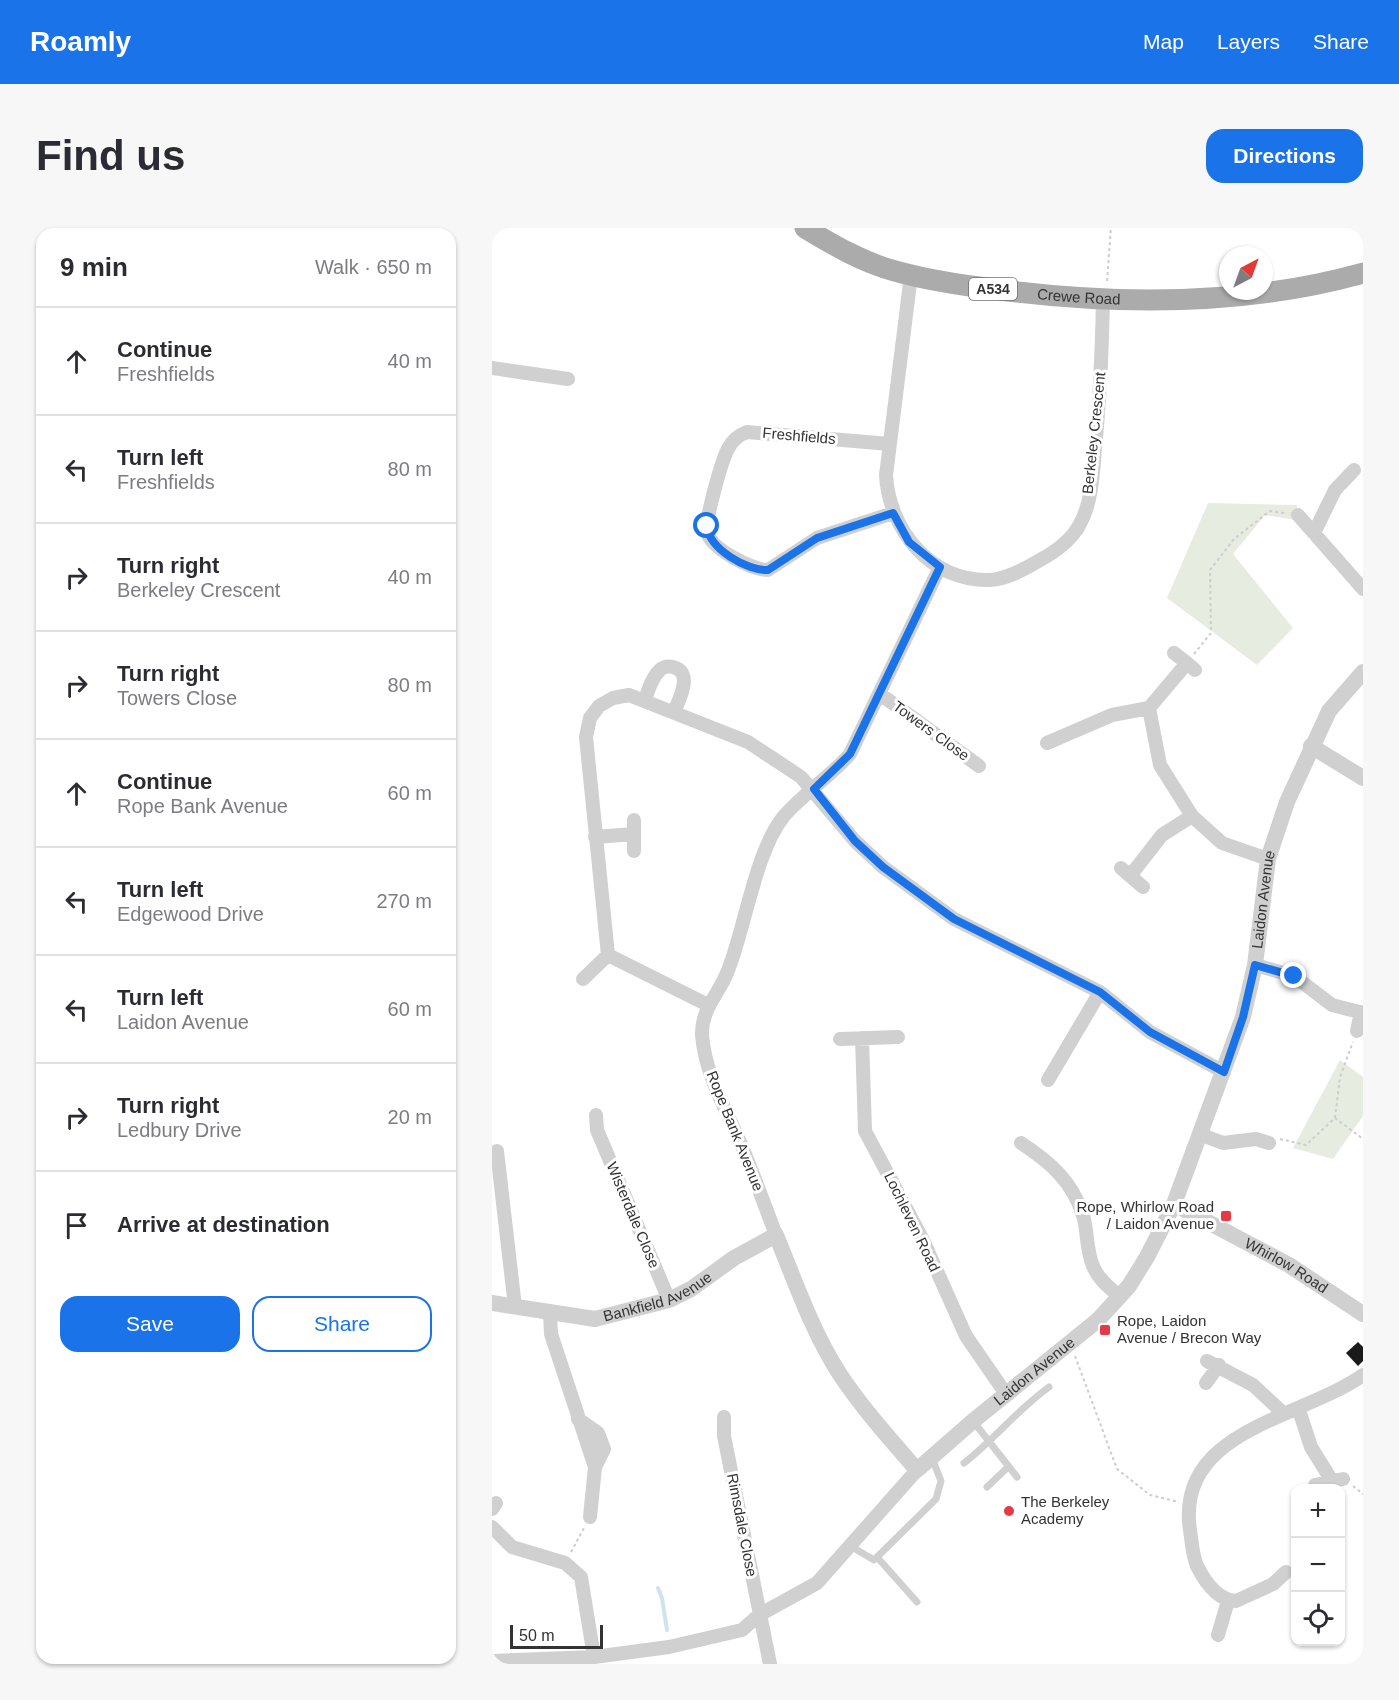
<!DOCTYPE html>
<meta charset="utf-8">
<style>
:root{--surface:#fff;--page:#f7f7f7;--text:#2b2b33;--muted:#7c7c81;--line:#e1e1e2;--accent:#1a73e8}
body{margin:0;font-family:Helvetica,sans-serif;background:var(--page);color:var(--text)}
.controls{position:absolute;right:18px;bottom:18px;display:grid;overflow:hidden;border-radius:12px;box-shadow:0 2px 4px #0004}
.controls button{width:54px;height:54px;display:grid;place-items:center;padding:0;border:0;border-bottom:2px solid var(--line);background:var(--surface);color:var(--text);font:30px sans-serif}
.compass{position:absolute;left:727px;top:18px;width:54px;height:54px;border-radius:50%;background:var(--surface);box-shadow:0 2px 4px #0004;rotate:41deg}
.scale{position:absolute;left:18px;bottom:15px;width:93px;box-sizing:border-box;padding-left:6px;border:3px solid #333;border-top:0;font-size:16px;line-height:21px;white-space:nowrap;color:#333;-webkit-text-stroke:4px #fff;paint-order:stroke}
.stop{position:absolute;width:18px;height:18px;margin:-14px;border:4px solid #1a73e8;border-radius:50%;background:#fff}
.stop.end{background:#1a73e8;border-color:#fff;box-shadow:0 2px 6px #0008}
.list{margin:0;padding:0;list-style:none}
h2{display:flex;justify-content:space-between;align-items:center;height:78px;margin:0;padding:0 24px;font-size:26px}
h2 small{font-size:20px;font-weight:400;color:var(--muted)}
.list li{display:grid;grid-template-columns:39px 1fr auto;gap:18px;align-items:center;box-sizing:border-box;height:108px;padding:0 24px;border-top:2px solid var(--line)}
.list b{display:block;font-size:22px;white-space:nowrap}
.list p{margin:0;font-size:20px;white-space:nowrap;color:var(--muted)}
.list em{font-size:20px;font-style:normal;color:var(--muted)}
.actions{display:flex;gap:12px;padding:18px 24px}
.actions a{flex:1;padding:14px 0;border:2px solid var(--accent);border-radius:18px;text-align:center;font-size:21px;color:var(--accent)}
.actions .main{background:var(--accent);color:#fff}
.icon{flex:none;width:33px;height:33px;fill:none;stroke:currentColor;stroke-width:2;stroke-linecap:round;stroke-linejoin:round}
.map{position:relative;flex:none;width:871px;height:1436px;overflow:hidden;border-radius:18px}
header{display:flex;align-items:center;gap:36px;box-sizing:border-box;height:84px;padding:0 30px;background:var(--accent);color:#fff}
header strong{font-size:28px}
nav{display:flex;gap:33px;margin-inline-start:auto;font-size:21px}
.intro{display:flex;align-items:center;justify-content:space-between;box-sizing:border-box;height:144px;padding:0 36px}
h1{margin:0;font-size:42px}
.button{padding:15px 27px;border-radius:18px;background:var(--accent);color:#fff;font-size:21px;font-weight:700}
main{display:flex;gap:36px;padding:0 36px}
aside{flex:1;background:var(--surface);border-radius:18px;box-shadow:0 2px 4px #0004}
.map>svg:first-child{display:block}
.green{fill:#e6ecdf}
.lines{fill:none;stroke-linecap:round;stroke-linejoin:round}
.stream{stroke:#cfe2ee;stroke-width:4}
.building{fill:#1a1a1a}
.path{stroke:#cdcdcd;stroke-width:2;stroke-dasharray:3 3;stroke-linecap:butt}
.service{stroke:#d0d0d0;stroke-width:7}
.minor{stroke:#d0d0d0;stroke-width:14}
.tertiary{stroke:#d0d0d0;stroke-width:16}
.primary{stroke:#ababab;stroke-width:21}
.route{stroke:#1a73e8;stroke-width:8}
.poi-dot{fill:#e63946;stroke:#fff;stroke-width:2}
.labels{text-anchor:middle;stroke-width:6;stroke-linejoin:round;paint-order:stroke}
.shield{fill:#fff;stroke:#707070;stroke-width:1.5}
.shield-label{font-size:14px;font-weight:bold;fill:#333}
.street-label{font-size:15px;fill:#333;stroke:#fff}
.poi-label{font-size:15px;fill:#333;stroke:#fff;text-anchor:start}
</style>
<header>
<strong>Roamly</strong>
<nav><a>Map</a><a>Layers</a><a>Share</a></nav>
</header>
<div class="intro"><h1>Find us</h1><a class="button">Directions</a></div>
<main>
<aside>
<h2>9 min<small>Walk · 650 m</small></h2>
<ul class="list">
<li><svg class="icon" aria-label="ahead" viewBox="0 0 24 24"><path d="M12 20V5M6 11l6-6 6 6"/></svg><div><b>Continue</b><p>Freshfields</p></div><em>40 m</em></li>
<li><svg class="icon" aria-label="left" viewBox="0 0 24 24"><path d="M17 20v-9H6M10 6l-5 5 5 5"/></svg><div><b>Turn left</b><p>Freshfields</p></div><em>80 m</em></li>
<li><svg class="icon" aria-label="right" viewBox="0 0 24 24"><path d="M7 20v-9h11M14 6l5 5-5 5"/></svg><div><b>Turn right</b><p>Berkeley Crescent</p></div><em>40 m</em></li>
<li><svg class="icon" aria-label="right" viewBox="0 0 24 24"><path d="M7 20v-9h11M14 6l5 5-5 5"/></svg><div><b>Turn right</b><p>Towers Close</p></div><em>80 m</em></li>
<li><svg class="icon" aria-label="ahead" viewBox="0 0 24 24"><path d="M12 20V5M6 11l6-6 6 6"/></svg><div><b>Continue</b><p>Rope Bank Avenue</p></div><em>60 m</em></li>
<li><svg class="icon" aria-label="left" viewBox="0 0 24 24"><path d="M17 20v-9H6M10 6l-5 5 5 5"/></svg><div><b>Turn left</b><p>Edgewood Drive</p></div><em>270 m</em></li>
<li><svg class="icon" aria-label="left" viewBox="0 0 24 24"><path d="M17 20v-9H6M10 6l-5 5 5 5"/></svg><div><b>Turn left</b><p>Laidon Avenue</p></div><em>60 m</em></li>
<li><svg class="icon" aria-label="right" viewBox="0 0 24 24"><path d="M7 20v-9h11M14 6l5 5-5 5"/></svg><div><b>Turn right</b><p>Ledbury Drive</p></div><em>20 m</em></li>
<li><svg class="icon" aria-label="arrive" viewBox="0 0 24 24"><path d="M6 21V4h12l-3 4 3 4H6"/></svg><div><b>Arrive at destination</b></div></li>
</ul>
<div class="actions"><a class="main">Save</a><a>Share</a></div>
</aside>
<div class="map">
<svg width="871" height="1436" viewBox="0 0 871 1436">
<rect width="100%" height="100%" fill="#fff"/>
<path class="green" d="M 716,275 L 805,277 L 804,292 L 773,287 L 741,326 L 801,400 L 765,437 L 675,370 Z
M 848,832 L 871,849 L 871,888 L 841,931 L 801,920 Z"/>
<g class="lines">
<path class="stream" d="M 166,1360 L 170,1370 L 175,1402"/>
</g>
<path class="building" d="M 866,1114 L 871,1119 L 871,1133 L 866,1138 L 854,1125 Z"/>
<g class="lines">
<path class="path" d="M 615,53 L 619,0
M 702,426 L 719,405 L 718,342 L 742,311 L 778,283 L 792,285
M 843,890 L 848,849 L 861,814
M 788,911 L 814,917 L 843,890 L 871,911
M 583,1128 L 625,1241 L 658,1267 L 687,1274
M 861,1258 L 871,1266
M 79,1324 L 92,1300"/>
<path class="service" d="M 481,1193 L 525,1249
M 472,1235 C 503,1211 525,1182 557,1159
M 495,1259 L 516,1239
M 360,1319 L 382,1332 L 444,1271 L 449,1253 L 440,1230
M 385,1329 L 425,1374"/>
<path class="minor" d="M 419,47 L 394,247 C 397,302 439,354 498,352 C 515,351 533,341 548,332 C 563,324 580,311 588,296 C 600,274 601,245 603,220 C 608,171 610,121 611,71
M 0,140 L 76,151
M 398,216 L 255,204 C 247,207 241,212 237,219 C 230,230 213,292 215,304 C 219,321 260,342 276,342 L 325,310 L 401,285
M 806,287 L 871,361
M 822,305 L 843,262 L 862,242
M 682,425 L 695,435
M 703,442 L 695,435 L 657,480 L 668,537 L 700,588 L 730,615 L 776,631
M 388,466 L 487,538
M 153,472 C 156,463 160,449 168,442 C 171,439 176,438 181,439 C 202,444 187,472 182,484
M 555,515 L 620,487 L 657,480
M 103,609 L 142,606
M 142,623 L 142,592
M 629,640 L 651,659
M 638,648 L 670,607 L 700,588
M 763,737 L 802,748 L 840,777 L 871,785
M 91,751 L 116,727
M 216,777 L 116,727 L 94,509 L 98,490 L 107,478 L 121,470 L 137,467 L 256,514 L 309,549 L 363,613 L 391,639 L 462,691 L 608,764 L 658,804 L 732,844
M 865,803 L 869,784
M 370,810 L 373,903 L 431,1012 L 474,1108 L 514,1166
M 348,811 L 406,809
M 556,852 L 608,764
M 104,887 L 105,902 L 177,1072
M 710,907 L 731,915 L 764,911 L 777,915
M 529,915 C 558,934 580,953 591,987 C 596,1004 594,1022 601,1038 C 606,1051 618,1060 628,1069
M 5,923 L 23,1079
M 284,1007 C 272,976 261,944 248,914 C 233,880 213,845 210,807 C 209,782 226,767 235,745 C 253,702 263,623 292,588 C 312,565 338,549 358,526 L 448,339
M 58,1085 L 59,1106 L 103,1239 L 98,1289
M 715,1133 L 761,1157 L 792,1186
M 714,1155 L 727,1137
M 807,1182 L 819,1219 L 840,1253
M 232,1189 L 232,1208 L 278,1436
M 86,1191 L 106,1205 L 112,1221 L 103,1239
M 823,1257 L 851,1251
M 0,1281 L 4,1275
M 0,1299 L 20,1319 L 73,1335 L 89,1349 L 102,1429
M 794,1344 L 781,1356 L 744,1373 C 725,1372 713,1354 705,1338 C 700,1326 700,1314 698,1302 C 683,1202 809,1191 871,1147
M 726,1407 L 736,1373
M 0,1433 L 102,1429 L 177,1419 L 250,1402 L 267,1387 L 325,1355 L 425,1242"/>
<g class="tertiary">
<path d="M 819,518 L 871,550"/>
<path id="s1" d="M 682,976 L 797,1037 L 871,1086"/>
<path id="s2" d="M 0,1075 L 103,1091 L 177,1072 L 199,1061 L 242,1030 L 284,1007 C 303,1053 320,1103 347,1145 C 370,1180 398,1211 425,1242 L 481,1193 L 606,1092 L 637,1058 L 655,1029 L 682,976 L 751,789 L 763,737 L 776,631 L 795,574 L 837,483 L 871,444"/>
</g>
<path class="primary" id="s3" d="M 313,0 C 341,17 370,34 403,43 C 435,52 468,57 501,61 C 622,77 753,78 871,45"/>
</g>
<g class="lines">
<path class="route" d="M 215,298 C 217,321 255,343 276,342 L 325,310 L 401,285 L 417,314 L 448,339 L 358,526 L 322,561 L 363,613 L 391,639 L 462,691 L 608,764 L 658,804 L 732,844 L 751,789 L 763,737 L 802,748"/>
</g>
<g class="poi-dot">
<rect x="728" y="982" width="12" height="12" rx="3"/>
<rect x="607" y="1096" width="12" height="12" rx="3"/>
<circle cx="517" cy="1283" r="6"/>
</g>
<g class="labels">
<rect class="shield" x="477" y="50" width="48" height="22" rx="4.5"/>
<g class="shield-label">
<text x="501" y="66">A534</text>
</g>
<g class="street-label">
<text dy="5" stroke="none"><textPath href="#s3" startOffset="286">Crewe Road</textPath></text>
<text transform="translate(602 205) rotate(-84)" y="5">Berkeley Crescent</text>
<text transform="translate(307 208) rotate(5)" y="5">Freshfields</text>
<text transform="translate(439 503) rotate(36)" y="5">Towers Close</text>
<text dy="5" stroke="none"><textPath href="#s2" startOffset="1276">Laidon Avenue</textPath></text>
<text transform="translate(243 903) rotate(68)" y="5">Rope Bank Avenue</text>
<text transform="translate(141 987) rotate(67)" y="5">Wisterdale Close</text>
<text transform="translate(420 994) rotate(64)" y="5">Lochleven Road</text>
<text dy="5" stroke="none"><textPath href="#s1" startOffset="128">Whirlow Road</textPath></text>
<text dy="5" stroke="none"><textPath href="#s2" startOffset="171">Bankfield Avenue</textPath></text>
<text dy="5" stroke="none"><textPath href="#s2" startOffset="736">Laidon Avenue</textPath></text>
<text transform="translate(250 1297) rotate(79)" y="5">Rimsdale Close</text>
</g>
<g class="poi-label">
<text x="722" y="984" text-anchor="end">Rope, Whirlow Road<tspan x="722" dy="17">/ Laidon Avenue</tspan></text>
<text x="625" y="1098">Rope, Laidon<tspan x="625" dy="17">Avenue / Brecon Way</tspan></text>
<text x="529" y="1279">The Berkeley<tspan x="529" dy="17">Academy</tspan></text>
</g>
</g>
</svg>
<div class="controls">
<button>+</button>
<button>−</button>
<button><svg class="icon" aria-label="locate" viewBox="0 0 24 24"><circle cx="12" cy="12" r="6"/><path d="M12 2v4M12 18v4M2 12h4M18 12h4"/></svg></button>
</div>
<svg class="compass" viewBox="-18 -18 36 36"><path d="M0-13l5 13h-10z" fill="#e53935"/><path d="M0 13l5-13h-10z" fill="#7c7c81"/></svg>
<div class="scale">50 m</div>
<div class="stop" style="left:215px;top:298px"></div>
<div class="stop end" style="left:802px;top:748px"></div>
</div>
</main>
